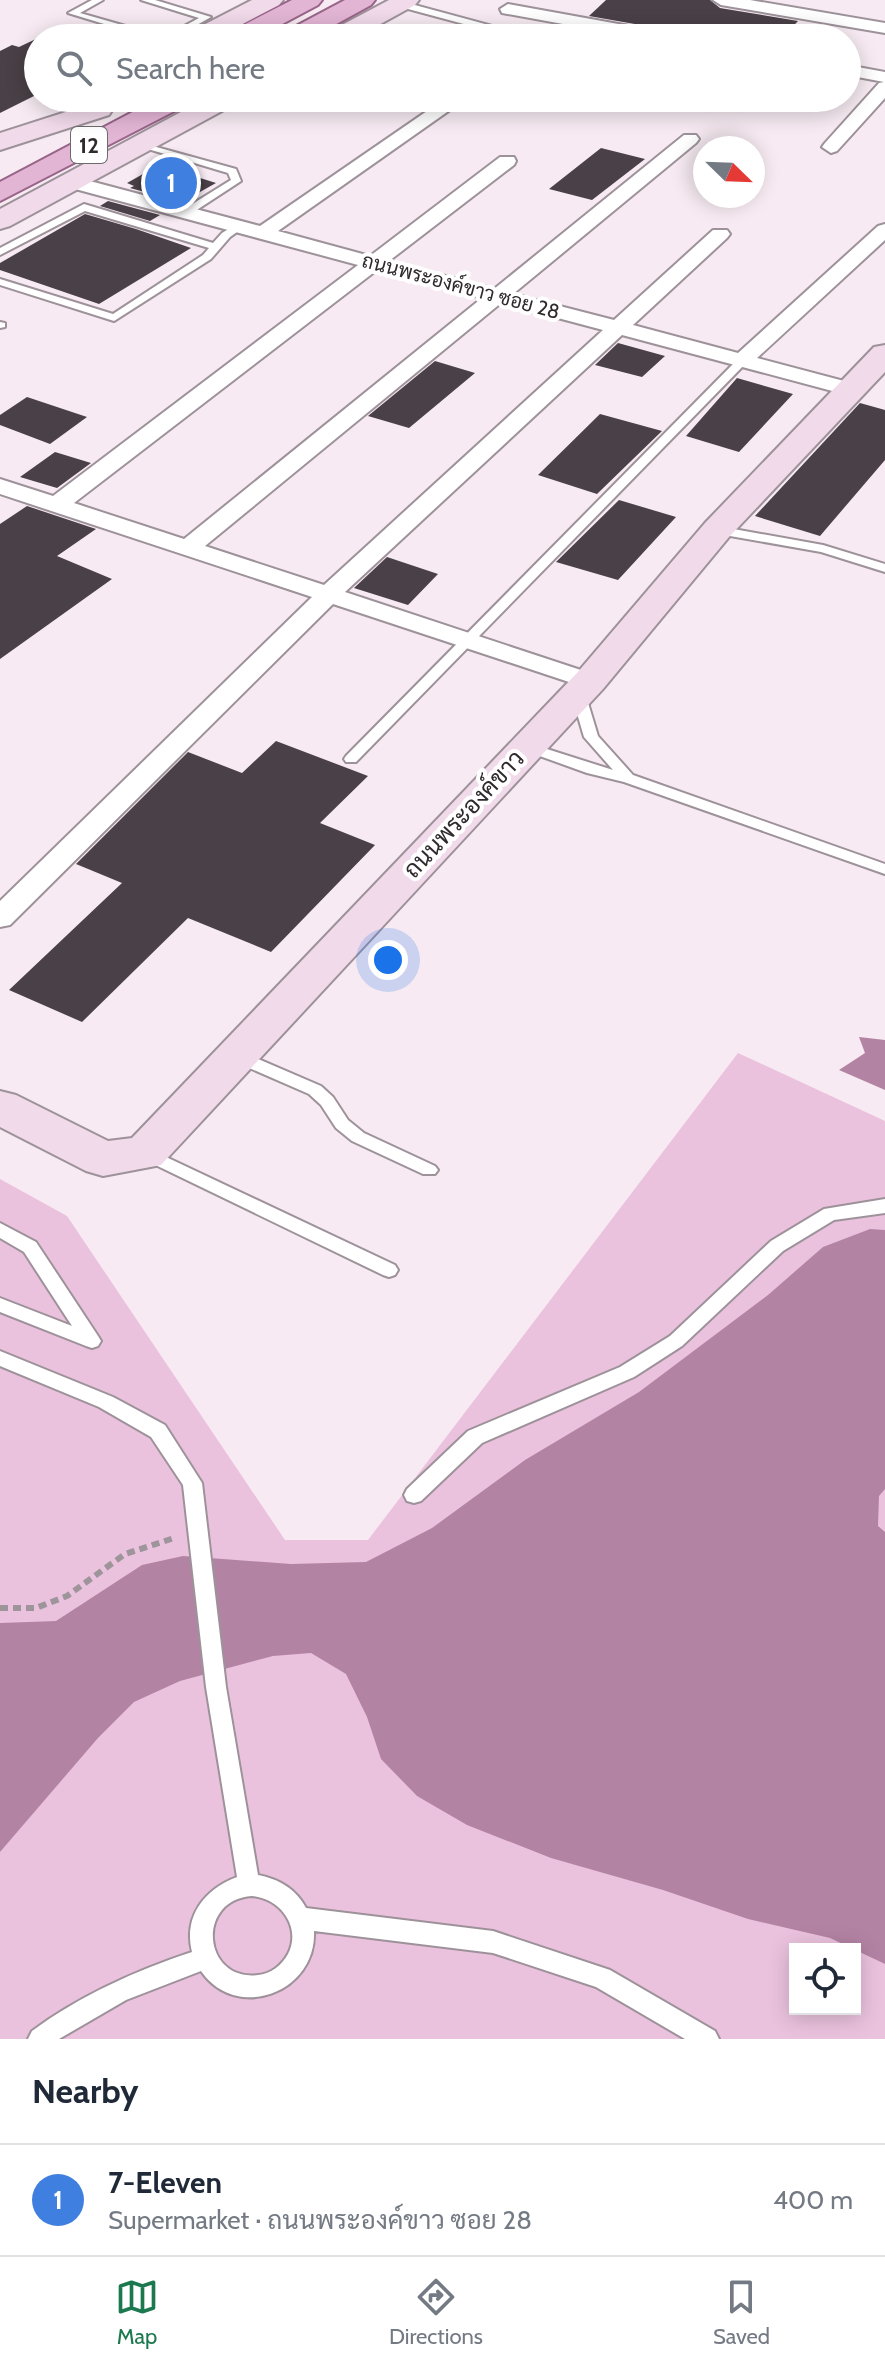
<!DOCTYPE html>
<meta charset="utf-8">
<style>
:root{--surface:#fff;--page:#f6f6f7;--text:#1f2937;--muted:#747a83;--line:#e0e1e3;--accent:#1c794f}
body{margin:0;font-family:Cabin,Sarabun,sans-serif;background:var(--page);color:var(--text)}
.controls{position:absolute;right:24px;bottom:24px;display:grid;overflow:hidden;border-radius:0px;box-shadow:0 4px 20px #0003}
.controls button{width:72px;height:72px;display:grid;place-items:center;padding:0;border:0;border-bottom:2px solid var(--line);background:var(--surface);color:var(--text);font:40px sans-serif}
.compass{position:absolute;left:693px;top:136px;width:72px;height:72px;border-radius:50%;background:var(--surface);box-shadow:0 4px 20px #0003;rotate:113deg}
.you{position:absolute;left:388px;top:960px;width:28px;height:28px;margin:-20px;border:6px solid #fff;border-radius:50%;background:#1a73e8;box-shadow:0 0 0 12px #1a73e833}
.badge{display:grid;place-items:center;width:52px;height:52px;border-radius:50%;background:var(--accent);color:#fff;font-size:26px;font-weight:700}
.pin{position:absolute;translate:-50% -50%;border:4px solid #fff;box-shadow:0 2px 8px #0006}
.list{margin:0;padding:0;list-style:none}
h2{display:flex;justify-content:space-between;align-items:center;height:104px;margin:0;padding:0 32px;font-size:34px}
h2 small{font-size:26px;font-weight:400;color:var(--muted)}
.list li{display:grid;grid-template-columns:52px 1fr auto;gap:24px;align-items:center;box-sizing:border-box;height:112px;padding:0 32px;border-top:2px solid var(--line)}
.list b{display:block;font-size:30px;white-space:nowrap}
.list p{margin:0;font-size:26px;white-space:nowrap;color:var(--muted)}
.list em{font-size:26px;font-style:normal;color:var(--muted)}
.icon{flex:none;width:44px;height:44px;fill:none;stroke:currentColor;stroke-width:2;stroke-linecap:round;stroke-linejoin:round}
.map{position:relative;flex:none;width:885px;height:2039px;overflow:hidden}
.search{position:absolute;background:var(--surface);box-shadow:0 4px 20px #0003;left:24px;right:24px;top:24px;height:88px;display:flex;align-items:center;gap:20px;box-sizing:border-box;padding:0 28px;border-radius:44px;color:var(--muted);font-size:30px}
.sheet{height:216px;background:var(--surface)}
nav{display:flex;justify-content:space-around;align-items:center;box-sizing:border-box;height:112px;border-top:2px solid var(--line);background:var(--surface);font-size:22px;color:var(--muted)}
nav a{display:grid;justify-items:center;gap:4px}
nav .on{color:var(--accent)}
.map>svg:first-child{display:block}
.green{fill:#ebc2de;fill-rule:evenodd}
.water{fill:#b383a4}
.building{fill:#4a4047}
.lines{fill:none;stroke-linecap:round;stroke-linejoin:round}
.lane-casing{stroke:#9e929a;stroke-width:4}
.street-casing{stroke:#9e929a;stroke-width:4}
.secondary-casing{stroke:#9e929a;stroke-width:4}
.primary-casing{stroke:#986488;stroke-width:4}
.path{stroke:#9e959b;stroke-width:6;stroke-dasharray:8 5;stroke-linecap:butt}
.lane{fill:#fff;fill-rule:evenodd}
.street{fill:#fff;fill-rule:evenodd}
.secondary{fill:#f1daea;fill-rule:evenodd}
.primary{fill:#e3b5d5;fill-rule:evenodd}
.labels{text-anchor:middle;stroke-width:8;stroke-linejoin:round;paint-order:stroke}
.far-street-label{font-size:20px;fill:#2f2a2d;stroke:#fff}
.shield{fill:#fff;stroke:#6d6a6c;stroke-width:2}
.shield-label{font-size:22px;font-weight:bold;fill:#2f2a2d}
.street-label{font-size:24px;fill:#2f2a2d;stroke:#fff}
</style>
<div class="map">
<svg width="885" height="2039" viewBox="0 0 885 2039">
<rect width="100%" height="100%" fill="#f7eaf2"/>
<path class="green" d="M 738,1053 L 885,1121 L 885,2039 L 0,2039 L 0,1179 L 67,1216 L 285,1540 L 368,1540 ZM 795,1949 L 855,1949 L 855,2009 L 795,2009 Z"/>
<path class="water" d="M 859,1037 L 885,1040 L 885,1090 L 839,1070 L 865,1053 Z
M 870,1229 L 885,1230 L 885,1489 L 879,1496 L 878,1526 L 885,1532 L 885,1964 L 830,1938 L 748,1919 L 663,1890 L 551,1858 L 467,1825 L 417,1796 L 381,1759 L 367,1717 L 346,1674 L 311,1653 L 273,1656 L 180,1681 L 134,1702 L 98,1738 L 0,1852 L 0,1623 L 56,1621 L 142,1565 L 183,1556 L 291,1564 L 366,1562 L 432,1528 L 525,1460 L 639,1392 L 768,1295 L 823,1247 Z"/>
<path class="building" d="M 606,0 L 710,0 L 720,8 L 798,21 L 785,35 L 735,27 L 724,38 L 679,38 L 669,30 L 589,16 Z
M 38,38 L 38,94 L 0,113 L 0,51 L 12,45 L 19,47 Z
M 601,148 L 645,159 L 592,200 L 549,189 Z
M 159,165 L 216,183 L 182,202 L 130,188 L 134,186 L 127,183 Z
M 108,201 L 160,215 L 150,221 L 100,206 Z
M 85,214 L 136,229 L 191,248 L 99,304 L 0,270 L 0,263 Z
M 618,343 L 665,356 L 642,377 L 595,365 Z
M 435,361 L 475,373 L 409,428 L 368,416 Z
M 737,378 L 793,394 L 739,452 L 686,436 Z
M 27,397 L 87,417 L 50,444 L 0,425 L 0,415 Z
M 860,403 L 885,410 L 885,460 L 820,536 L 755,516 Z
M 600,414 L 662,431 L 597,494 L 538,475 Z
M 55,452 L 91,463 L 57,488 L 20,477 Z
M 619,500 L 676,517 L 618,580 L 556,562 Z
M 27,506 L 96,529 L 57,556 L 112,579 L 0,659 L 0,524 Z
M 387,557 L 438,574 L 408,605 L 354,588 Z
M 276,741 L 368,776 L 320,823 L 375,845 L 271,952 L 188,918 L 82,1022 L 9,990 L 122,883 L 76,864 L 188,752 L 242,773 Z"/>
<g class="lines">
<defs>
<path id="lane" d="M 92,0 L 103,0 L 80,13 L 164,37 L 199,18 L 141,0 L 155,0 L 211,17 L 174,38 L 150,38 L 68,13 Z
M 400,1 L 529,36 L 531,38 L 516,38 L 397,6 L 396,4 Z
M 138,142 L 236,169 L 241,181 L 189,215 L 181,215 L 181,211 L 231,180 L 228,173 L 138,146 Z
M 84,204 L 213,243 L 222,233 L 235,225 L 244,227 L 230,237 L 211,259 L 114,321 L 0,285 L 0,279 L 113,314 L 203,255 L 209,248 L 85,211 L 0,255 L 0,248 Z
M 0,322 L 5,323 L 5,327 L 0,328 Z
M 738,359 L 748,361 L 356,762 L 346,762 L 344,759 L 346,756 Z
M 717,526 L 823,545 L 885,564 L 885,572 L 821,552 L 713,533 L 713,527 Z
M 578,689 L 585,693 L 598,736 L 633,775 L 885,864 L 885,874 L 624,782 L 587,773 L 523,750 L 521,747 L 523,744 L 528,743 L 613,770 L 584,737 L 571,693 Z
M 237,1050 L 321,1086 L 333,1097 L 348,1120 L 364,1133 L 435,1166 L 438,1170 L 435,1174 L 423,1174 L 352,1141 L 336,1128 L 321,1105 L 309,1094 L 231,1060 L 229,1056 Z
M 147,1148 L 395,1265 L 398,1270 L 395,1275 L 389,1277 L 383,1275 L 141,1158 L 139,1154 L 141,1150 Z
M 885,1199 L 885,1213 L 834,1220 L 783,1251 L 682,1346 L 634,1377 L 482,1443 L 421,1501 L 414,1503 L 407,1501 L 404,1495 L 407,1489 L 468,1431 L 620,1367 L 670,1336 L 771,1241 L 824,1209 Z
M 0,1223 L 36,1242 L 98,1336 L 101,1341 L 98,1346 L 92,1348 L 86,1346 L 0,1312 L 0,1298 L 72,1326 L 24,1252 L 0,1238 Z
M 0,1351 L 113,1397 L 165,1425 L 202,1483 L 226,1687 L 258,1875 C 279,1879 296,1889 306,1908 L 493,1931 L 610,1970 L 715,2031 L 719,2039 L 685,2039 L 596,1987 L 493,1953 L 314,1931 C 317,1992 237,2023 201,1971 L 126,2000 L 59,2039 L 28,2039 L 32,2031 C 81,1995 135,1971 192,1952 C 183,1916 205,1889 237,1877 L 206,1687 L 183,1485 L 151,1437 L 99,1407 L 0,1366 ZM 252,1896 C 280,1898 302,1927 288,1954 C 282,1965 271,1974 258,1975 C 203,1982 195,1900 252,1896 Z"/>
<path id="street" d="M 713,0 L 750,0 L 885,23 L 885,33 L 721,5 Z
M 508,4 L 668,33 L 676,38 L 640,38 L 502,13 L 500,9 Z
M 847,65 L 885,72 L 885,98 L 837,151 L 831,153 L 822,147 L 825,143 L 879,83 L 884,82 L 847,75 Z
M 446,98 L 467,98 L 278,231 L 370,256 L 500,157 L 514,157 L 516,161 L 514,165 L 389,261 L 494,289 L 684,135 L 696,135 L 699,139 L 696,143 L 513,294 L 614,320 L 713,230 L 727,230 L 730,234 L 727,238 L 633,325 L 738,353 L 878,226 L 885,224 L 885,240 L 757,358 L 859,385 L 862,390 L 851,396 L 622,335 L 345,592 L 599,676 L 603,681 L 599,686 L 581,686 L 333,604 L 10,925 L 0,927 L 0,901 L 312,597 L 0,494 L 0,479 L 53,496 L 358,265 L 64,186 L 62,182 L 71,176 L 260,226 ZM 377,270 L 482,298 L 184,539 L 74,503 ZM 501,303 L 603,330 L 324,585 L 205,546 Z"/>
<path id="secondary" d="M 252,0 L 283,0 L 279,5 L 216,38 L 185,38 L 188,33 Z
M 389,0 L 419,0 L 415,5 L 355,38 L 324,38 L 327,33 Z
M 207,98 L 239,98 L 235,104 L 10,226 L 0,229 L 0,209 Z
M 100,101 L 109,103 L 113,109 L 109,115 L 0,150 L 0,133 Z
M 885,345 L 885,372 L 729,537 L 603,689 L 161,1165 L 103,1176 L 86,1171 L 0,1127 L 0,1091 L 16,1095 L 108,1141 L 132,1138 L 577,673 L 705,523 L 874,347 Z"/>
<path id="primary" d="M 292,0 L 322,0 L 318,5 L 256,38 L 225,38 L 228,33 Z
M 345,0 L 375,0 L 371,5 L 311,38 L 280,38 L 283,33 Z
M 159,98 L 192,98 L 188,104 L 0,201 L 0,182 Z"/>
</defs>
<use href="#lane" class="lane-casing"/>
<use href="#street" class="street-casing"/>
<use href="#secondary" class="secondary-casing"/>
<use href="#primary" class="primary-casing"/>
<path class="path" d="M 0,1608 L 36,1608 L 67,1596 L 125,1554 L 174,1538"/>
<use href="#lane" class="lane"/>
<use href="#street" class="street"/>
<use href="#secondary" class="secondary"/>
<use href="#primary" class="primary"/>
</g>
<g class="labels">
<g class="far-street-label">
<text transform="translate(461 286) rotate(15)" y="7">ถนนพระองค์ขาว ซอย 28</text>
</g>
<rect class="shield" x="71" y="127" width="36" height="36" rx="6"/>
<g class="shield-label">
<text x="89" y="153">12</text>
</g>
<g class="street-label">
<text transform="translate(464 814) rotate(-47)" y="8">ถนนพระองค์ขาว</text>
</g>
</g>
</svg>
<div class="controls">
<button><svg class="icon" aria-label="locate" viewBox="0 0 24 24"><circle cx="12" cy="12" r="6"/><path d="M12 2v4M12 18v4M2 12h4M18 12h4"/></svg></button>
</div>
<svg class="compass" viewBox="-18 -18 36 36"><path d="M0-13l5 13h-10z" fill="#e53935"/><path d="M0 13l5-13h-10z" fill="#747a83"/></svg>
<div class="you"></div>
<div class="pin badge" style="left:171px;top:183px;background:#3f7fe0">1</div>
<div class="search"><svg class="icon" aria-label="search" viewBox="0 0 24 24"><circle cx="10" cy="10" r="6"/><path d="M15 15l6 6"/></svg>Search here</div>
</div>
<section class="sheet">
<h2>Nearby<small></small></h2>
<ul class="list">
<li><span class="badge" style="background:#3f7fe0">1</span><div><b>7-Eleven</b><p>Supermarket · ถนนพระองค์ขาว ซอย 28</p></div><em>400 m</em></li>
</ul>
</section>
<nav>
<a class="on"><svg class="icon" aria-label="map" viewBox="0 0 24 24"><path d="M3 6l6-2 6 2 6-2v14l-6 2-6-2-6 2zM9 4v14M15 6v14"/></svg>Map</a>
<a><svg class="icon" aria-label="directions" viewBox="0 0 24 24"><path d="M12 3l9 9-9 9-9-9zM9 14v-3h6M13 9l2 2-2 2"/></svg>Directions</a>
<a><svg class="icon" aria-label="saved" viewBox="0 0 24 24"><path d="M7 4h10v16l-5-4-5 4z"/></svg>Saved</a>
</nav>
